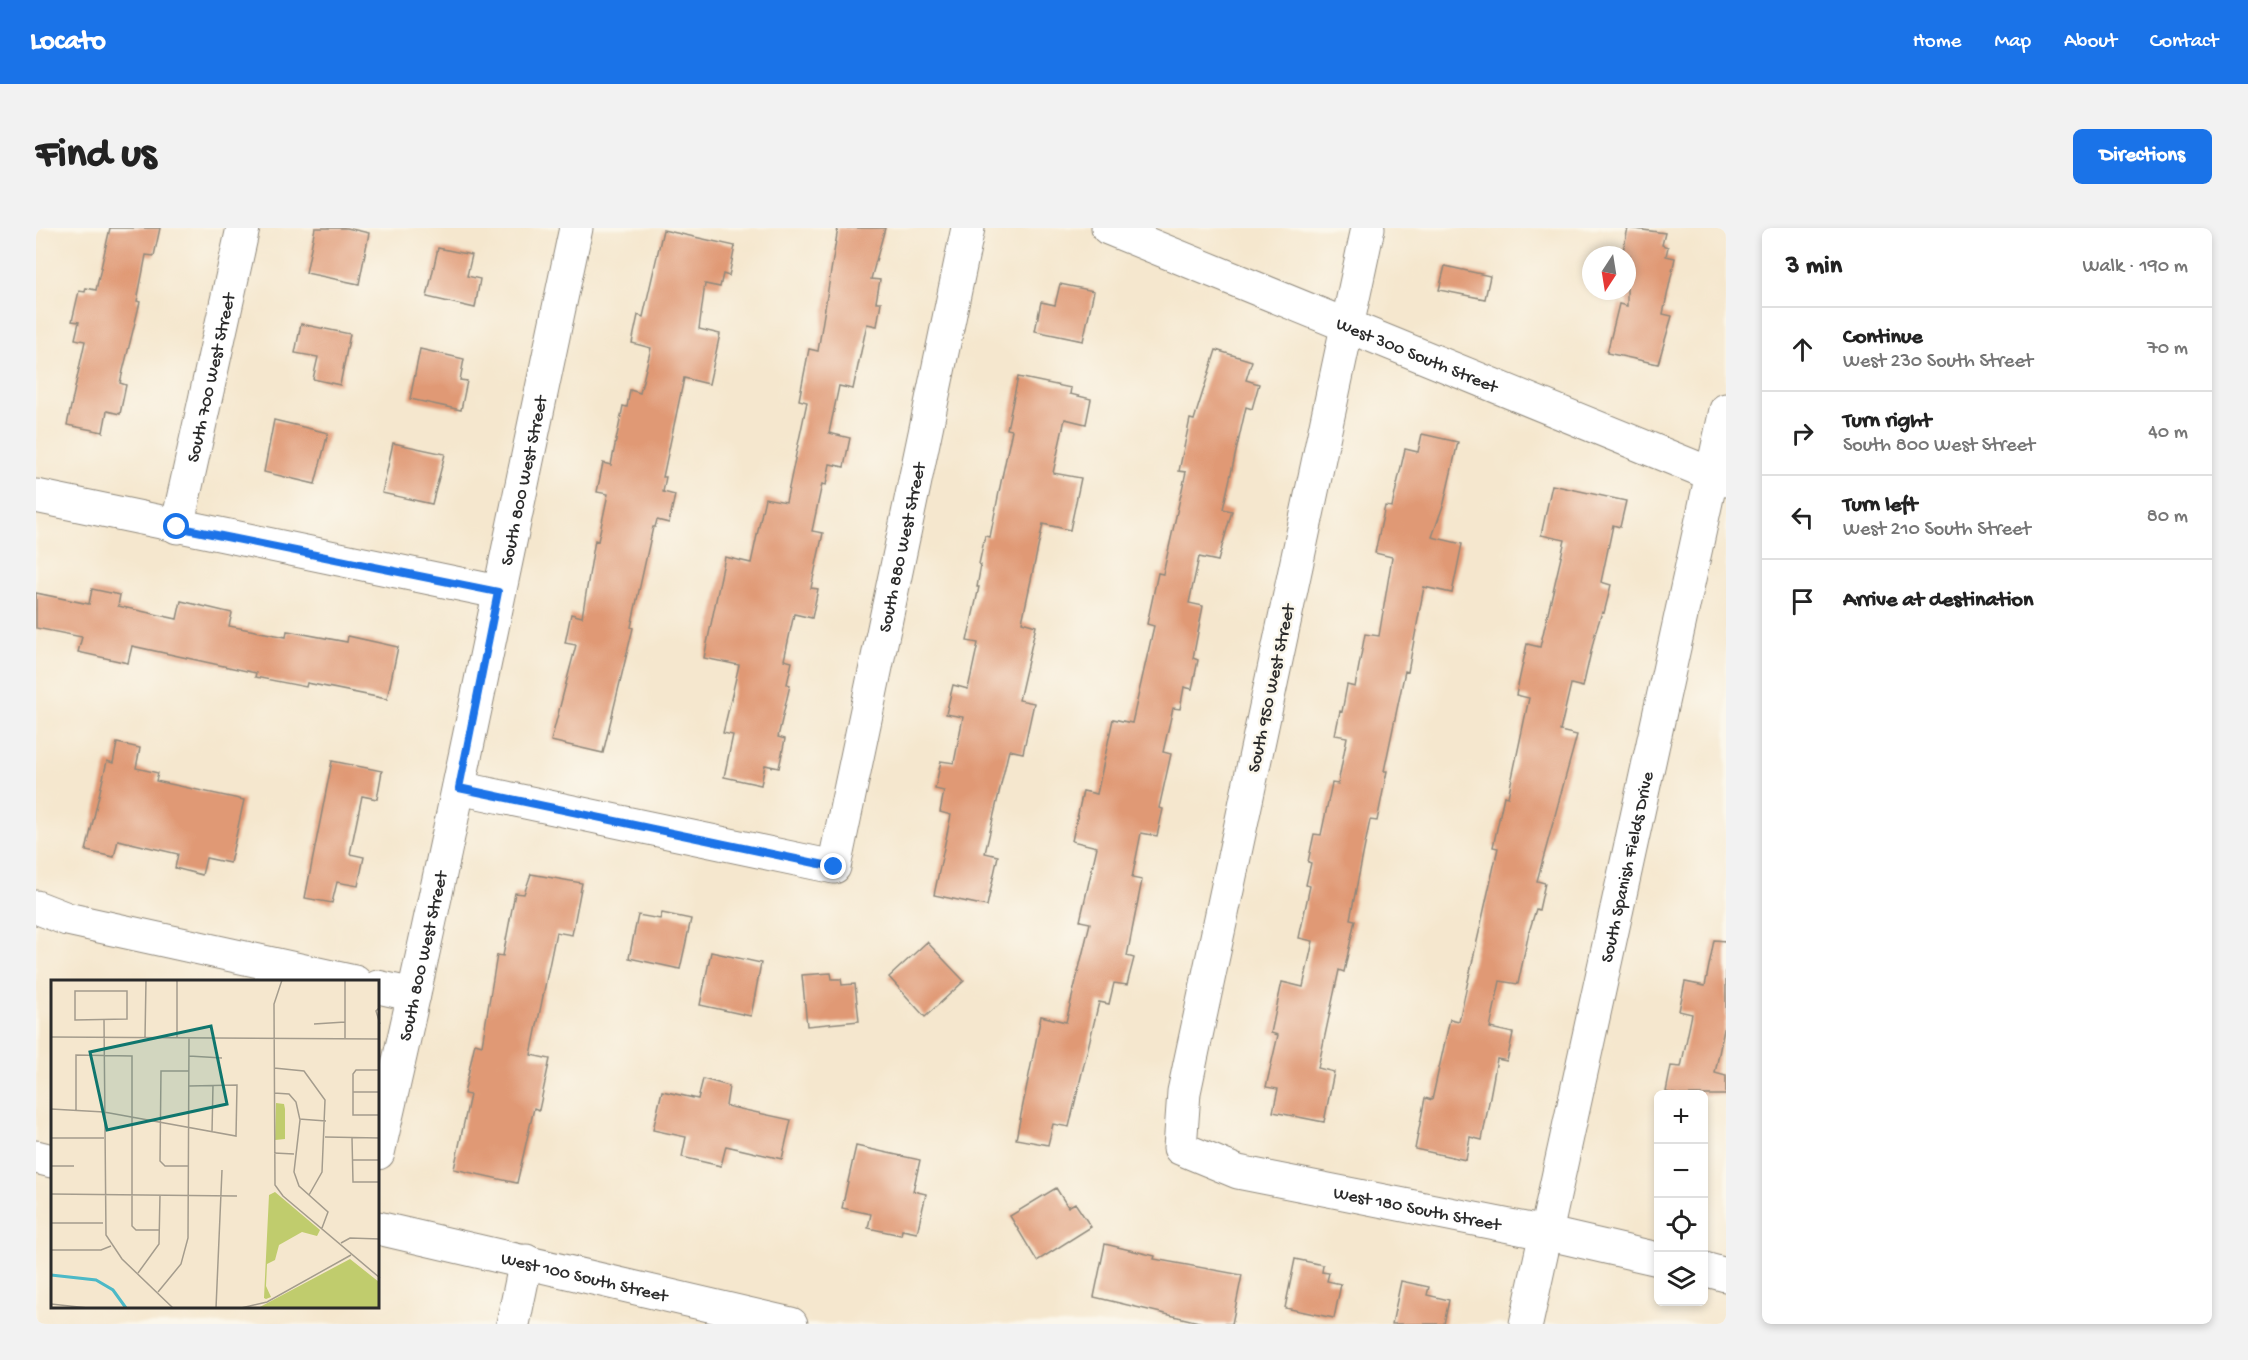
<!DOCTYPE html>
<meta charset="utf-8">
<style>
:root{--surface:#fff;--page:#f2f2f2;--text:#222;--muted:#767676;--line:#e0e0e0;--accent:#1a73e8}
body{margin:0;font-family:"Gochi Hand",sans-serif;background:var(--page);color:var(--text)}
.controls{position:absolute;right:18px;bottom:18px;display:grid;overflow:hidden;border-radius:9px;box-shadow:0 3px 9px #0003}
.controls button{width:54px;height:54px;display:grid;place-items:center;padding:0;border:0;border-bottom:2px solid var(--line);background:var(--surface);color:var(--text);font:30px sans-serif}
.compass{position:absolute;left:1546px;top:18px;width:54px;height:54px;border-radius:50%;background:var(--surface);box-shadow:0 3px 9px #0003;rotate:192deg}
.stop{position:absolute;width:18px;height:18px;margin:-14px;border:4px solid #1a73e8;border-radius:50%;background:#fff}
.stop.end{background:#1a73e8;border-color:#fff;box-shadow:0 2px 6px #0008}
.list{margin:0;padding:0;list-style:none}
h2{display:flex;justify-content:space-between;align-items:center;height:78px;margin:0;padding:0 24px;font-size:26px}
h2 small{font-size:20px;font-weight:400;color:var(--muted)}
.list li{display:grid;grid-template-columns:39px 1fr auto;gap:18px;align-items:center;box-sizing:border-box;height:84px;padding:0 24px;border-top:2px solid var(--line)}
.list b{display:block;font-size:22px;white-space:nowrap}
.list p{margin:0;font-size:20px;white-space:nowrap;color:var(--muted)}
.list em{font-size:20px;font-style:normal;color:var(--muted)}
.icon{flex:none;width:33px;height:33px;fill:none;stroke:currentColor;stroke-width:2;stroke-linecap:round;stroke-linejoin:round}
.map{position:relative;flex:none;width:1690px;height:1096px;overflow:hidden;border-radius:9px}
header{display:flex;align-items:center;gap:36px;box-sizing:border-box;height:84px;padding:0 30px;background:var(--accent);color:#fff}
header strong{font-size:28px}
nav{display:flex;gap:33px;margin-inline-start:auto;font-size:21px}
.intro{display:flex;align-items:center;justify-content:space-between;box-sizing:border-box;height:144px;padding:0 36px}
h1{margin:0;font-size:42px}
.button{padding:15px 27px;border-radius:9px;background:var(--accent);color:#fff;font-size:21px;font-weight:700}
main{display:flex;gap:36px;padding:0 36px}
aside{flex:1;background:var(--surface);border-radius:9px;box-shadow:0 3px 9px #0003}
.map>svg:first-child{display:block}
.building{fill:#e09974}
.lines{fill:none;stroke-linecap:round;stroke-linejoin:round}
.street-casing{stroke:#90897c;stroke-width:35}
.secondary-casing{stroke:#90897c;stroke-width:35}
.street{stroke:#fff;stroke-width:33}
.secondary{stroke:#fff;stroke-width:33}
.route{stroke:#1a73e8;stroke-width:8}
.labels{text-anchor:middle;stroke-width:5;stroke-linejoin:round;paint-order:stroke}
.street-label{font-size:18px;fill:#2b2b2b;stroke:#fbf7ec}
.inset-river{fill:none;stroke:#4cb9c7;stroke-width:3}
.inset-road{fill:none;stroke:#a49c8d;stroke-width:1.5}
.view{fill:#0f766e;fill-opacity:0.15;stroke:#0f766e;stroke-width:3}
.inset-edge{fill:none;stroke:#2b2b2b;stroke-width:3}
</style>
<header>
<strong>Locato</strong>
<nav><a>Home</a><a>Map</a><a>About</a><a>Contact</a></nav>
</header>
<div class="intro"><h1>Find us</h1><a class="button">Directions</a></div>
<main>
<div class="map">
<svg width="1690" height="1096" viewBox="0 0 1690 1096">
<rect width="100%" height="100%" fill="#fbf7ec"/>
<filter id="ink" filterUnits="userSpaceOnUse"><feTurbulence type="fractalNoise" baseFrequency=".0167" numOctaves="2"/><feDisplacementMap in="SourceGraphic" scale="12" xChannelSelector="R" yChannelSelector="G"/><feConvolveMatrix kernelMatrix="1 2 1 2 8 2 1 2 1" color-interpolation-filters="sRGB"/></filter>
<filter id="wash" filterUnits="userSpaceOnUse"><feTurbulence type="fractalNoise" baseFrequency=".008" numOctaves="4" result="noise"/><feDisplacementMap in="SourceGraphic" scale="24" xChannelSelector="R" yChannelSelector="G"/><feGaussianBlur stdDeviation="1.35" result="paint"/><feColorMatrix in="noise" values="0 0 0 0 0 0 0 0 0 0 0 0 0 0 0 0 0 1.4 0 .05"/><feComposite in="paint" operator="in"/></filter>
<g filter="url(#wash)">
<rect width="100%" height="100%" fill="#f5e7ce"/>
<g id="blocks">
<path class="building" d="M 74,0 L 124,0 L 118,28 L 110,27 L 101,73 L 104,74 L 84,155 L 90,157 L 84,186 L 71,183 L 67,204 L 31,197 L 49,113 L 39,111 L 43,94 L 36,93 L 43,63 L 49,64 L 50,60 L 60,62 Z
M 279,0 L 311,0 L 333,5 L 323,56 L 270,45 Z
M 802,0 L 849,0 L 835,51 L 844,52 L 840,74 L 845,74 L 841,98 L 831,96 L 817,161 L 803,158 L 793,205 L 814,210 L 808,239 L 794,236 L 790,257 L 786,256 L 776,303 L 787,305 L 775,360 L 782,361 L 776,390 L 758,386 L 748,432 L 756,434 L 751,456 L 754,457 L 742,509 L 749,511 L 743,540 L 729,537 L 725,557 L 688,549 L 697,507 L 687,505 L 703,437 L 668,430 L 689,329 L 715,335 L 729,270 L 750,274 L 771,174 L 763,172 L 773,121 L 782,123 Z
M 1592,0 L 1629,5 L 1626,17 L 1632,19 L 1630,28 L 1639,30 L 1627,86 L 1636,88 L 1622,136 L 1571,125 L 1583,76 L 1591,78 L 1591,40 L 1594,27 L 1586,27 Z
M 627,2 L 699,18 L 693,48 L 687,46 L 684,59 L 669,56 L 663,101 L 684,106 L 673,156 L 648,150 L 627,249 L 630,249 L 627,264 L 639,267 L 633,295 L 621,292 L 619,299 L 617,299 L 595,399 L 597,400 L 567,525 L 515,513 L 540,417 L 529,415 L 535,386 L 546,389 L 559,312 L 562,313 L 572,266 L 561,264 L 567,235 L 575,237 L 587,178 L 591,179 L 594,162 L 604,165 L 615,120 L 596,115 L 602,87 L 607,89 Z
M 402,20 L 436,27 L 431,48 L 444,51 L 439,80 L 391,69 Z
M 1409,38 L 1454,48 L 1449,71 L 1403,62 Z
M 1024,56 L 1058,63 L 1047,113 L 999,103 L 1005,74 L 1019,77 Z
M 265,96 L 314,106 L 304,157 L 277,151 L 282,129 L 259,125 Z
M 384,121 L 428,131 L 424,152 L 431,153 L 425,182 L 374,171 Z
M 1180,122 L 1216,133 L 1210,152 L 1223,156 L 1216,181 L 1210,179 L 1187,281 L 1196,283 L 1182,333 L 1163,329 L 1153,375 L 1167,378 L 1157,430 L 1162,432 L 1156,461 L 1148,459 L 1144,481 L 1137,480 L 1127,524 L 1135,526 L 1123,580 L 1127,581 L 1121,608 L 1105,605 L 1096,650 L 1106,652 L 1091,728 L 1098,730 L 1091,757 L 1078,755 L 1073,776 L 1063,774 L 1033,899 L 1017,896 L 1012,917 L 980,911 L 1005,788 L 1030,794 L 1054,695 L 1044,693 L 1061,619 L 1036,613 L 1047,563 L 1061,566 L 1077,491 L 1096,495 L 1118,398 L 1111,396 L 1122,345 L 1127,346 L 1150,244 L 1143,243 L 1154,191 L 1158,192 Z
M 982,149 L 1035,160 L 1034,166 L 1055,171 L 1050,196 L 1029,191 L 1017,245 L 1045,250 L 1034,302 L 1007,296 L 986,394 L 1000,398 L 983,472 L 998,475 L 987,525 L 973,522 L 949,625 L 962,628 L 951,678 L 898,667 L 915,587 L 904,584 L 908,563 L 899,561 L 905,533 L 918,535 L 927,489 L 910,486 L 917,457 L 932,461 L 942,415 L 931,413 L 943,359 L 941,359 L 945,337 L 943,336 L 949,308 L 954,309 L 965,254 L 976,202 L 971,201 Z
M 238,192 L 292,205 L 279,256 L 228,244 Z
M 1386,206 L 1422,214 L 1408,275 L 1396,309 L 1426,316 L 1416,365 L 1388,359 L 1372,444 L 1369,443 L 1348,543 L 1351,543 L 1341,593 L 1334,592 L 1314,691 L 1319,692 L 1308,744 L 1303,742 L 1282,840 L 1298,844 L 1288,894 L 1237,884 L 1242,861 L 1230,859 L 1242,807 L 1235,805 L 1246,754 L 1267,759 L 1277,713 L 1263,710 L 1274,658 L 1270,657 L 1275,635 L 1272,634 L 1278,606 L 1285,607 L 1296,555 L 1302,556 L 1311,509 L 1299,507 L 1304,483 L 1306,484 L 1311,457 L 1319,459 L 1329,406 L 1343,408 L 1356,329 L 1339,325 L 1349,278 L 1356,279 L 1369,221 L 1382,224 Z
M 357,215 L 409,226 L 396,276 L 346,265 Z
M 1516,257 L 1590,273 L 1584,299 L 1577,297 L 1565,354 L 1575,357 L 1568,385 L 1566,384 L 1559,406 L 1547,459 L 1535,456 L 1524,503 L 1541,507 L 1501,653 L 1509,655 L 1503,682 L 1500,681 L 1493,704 L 1482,756 L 1464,753 L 1454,800 L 1477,805 L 1471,833 L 1461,831 L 1446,912 L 1434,909 L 1430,932 L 1379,921 L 1389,870 L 1396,872 L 1414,791 L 1423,793 L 1462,620 L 1457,619 L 1468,568 L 1472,569 L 1493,470 L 1480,467 L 1491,416 L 1504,419 L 1529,312 L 1505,307 Z
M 56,361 L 84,367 L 82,378 L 141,391 L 145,373 L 196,385 L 193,398 L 250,409 L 251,403 L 311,414 L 312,408 L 362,419 L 351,471 L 271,455 L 270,459 L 219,449 L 220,445 L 96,418 L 92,435 L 42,424 L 46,409 L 0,400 L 0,365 L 53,376 Z
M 81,515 L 104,520 L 100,540 L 122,545 L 120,553 L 208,572 L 194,635 L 170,630 L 166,647 L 139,640 L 142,626 L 82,612 L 78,629 L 50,623 L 71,533 L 77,535 Z
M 296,533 L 346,543 L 341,571 L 326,568 L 314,626 L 328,629 L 322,658 L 301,654 L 296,675 L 269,670 Z
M 495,646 L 546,655 L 536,707 L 520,704 L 495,827 L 514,831 L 503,882 L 498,880 L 481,955 L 418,941 L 434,867 L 428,866 L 439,815 L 446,817 L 461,727 L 467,728 L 479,665 L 488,666 Z
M 626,685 L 655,691 L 644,741 L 593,730 L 602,687 L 624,691 Z
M 1678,712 L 1690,713 L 1690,792 L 1679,845 L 1690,848 L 1690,867 L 1643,867 L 1630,864 L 1635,838 L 1645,839 L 1656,786 L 1643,783 L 1649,754 L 1669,758 Z
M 891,714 L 928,753 L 889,789 L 853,749 Z
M 675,724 L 725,735 L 715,788 L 664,777 Z
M 795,745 L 796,751 L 805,751 L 806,757 L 819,756 L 823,793 L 771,798 L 766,747 Z
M 667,851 L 693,858 L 690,878 L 755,892 L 746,931 L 690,918 L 685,938 L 646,929 L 650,909 L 617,902 L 626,863 L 662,871 Z
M 820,918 L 884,932 L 877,963 L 890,966 L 881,1005 L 866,1002 L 865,1007 L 832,1000 L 835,986 L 806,980 Z
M 1020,960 L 1032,979 L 1039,975 L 1055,999 L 1001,1033 L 974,988 Z
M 1069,1016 L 1119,1028 L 1118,1031 L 1206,1047 L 1196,1096 L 1171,1096 L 1058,1069 Z
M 1259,1031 L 1287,1037 L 1286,1044 L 1293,1045 L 1291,1053 L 1305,1056 L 1298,1090 L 1249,1080 Z
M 1365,1053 L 1393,1059 L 1391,1067 L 1413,1072 L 1408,1096 L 1356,1096 Z"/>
</g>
</g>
<g filter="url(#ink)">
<use href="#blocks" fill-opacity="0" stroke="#90897c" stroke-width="1.5"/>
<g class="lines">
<defs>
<g id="street">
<path id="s1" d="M 1072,0 L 1690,252"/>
<path id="s2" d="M 1332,0 L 1148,864 L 1144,920 L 1202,944 L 1509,1005 L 1622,1031"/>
<path d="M 0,268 L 462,364"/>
<path id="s3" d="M 141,299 L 207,0"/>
<path id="s4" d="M 423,560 L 798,639 L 932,0"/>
<path d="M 0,679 L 31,691 L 319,754"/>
<path d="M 342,759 L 378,767"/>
<path id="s5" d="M 342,925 C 413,618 474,308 540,0"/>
<path d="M 1668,1041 L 1690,1047"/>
<path d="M 477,1096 L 490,1033"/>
</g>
<g id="secondary">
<path d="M 0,929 L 16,933"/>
<path id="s6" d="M 342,1000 L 755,1096"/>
<path id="s7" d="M 1490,1096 L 1690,182"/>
</g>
</defs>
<use href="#street" class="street-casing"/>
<use href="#secondary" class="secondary-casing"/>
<use href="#street" class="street"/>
<use href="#secondary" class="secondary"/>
</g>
</g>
<g class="lines" filter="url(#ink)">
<path class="route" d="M 141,299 L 462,364 L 423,560 L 798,639"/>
</g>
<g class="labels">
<g class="street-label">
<text dy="6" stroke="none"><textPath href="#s1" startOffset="334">West 300 South Street</textPath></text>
<text dy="6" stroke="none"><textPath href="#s3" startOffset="153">South 700 West Street</textPath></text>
<text dy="6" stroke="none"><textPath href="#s5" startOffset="688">South 800 West Street</textPath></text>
<text dy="6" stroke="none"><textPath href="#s4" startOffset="710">South 880 West Street</textPath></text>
<text transform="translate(1234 460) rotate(-78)" y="6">South 950 West Street</text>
<text dy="6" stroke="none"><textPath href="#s7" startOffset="468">South Spanish Fields Drive</textPath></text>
<text dy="6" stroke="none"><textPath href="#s5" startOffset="202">South 800 West Street</textPath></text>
<text dy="6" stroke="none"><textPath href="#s2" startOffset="1185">West 180 South Street</textPath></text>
<text dy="6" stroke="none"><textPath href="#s6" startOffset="212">West 100 South Street</textPath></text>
</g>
</g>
<g transform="translate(15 752)">
<rect width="328" height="328" fill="#f5e7ce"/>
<path d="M 225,123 L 233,124 L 234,129 L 234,159 L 224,160 ZM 224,212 L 269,250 L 266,256 L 251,252 L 228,265 L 224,280 L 216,284 L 215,306 L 220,317 L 215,319 L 213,318 L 218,215 ZM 299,279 L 328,302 L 328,328 L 207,328 Z" fill="#c0cc6d"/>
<path class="inset-river" d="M 0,295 L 45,300 L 62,310 L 75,328"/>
<path class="inset-road" d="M 126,0 L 126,58M 231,0 L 223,24 L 224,205 L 232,216 L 329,298M 24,11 L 76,11 L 76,39 L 24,40 ZM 329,27 L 325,31 L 329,44M 53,40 L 55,255 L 71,279 L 122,328M 263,44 L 294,42M 0,57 L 329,59M 94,58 L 95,0M 294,58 L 294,0M 138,76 L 171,78M 223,88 L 253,91 L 274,120 L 271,192 L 258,215M 329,90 L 305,90 L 302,94 L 302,135 L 329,135M 302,112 L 329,112M 223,113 L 238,114 L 245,122 L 249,140 L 243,192 L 248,206 L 277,232 L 271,248M 0,129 L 53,132 L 185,156 L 186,105 L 138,106M 25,130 L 25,75 L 81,76 L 81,246 L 85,250 L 109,250M 248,139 L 275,141M 161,152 L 162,105M 274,157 L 329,158M 0,158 L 53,158M 301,158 L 302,202 L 329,202M 223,173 L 243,174M 301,180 L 329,180M 0,186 L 23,186M 138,186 L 114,186 L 109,181 L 110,91 L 138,91M 0,214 L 186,216M 0,243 L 52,243M 290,263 L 299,258 L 329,259M 0,270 L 50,270 L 60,266M 87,293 L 108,264 L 109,215M 107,312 L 130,284 L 137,258 L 138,58M 0,324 L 37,328M 165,328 L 171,190M 190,328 L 216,322 L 300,275"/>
<path class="view" d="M 160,46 L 176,124 L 56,150 L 39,72 Z"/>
<rect width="328" height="328" class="inset-edge"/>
</g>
</svg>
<div class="controls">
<button>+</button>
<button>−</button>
<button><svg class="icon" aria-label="locate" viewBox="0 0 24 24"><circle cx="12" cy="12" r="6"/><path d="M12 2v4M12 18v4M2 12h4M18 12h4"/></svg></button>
<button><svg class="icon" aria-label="layers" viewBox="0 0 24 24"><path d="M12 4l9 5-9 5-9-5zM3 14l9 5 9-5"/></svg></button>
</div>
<svg class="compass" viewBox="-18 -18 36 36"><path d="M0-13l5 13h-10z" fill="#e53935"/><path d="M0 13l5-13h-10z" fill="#767676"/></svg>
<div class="stop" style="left:141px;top:299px"></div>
<div class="stop end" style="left:798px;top:639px"></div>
</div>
<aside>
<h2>3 min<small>Walk · 190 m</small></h2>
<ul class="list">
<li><svg class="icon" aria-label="ahead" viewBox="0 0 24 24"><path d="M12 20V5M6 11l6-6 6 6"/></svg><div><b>Continue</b><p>West 230 South Street</p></div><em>70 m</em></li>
<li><svg class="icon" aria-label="right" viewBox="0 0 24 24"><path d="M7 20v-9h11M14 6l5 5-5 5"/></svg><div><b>Turn right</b><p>South 800 West Street</p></div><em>40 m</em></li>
<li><svg class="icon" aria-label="left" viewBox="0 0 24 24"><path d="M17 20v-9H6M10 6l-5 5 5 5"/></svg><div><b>Turn left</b><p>West 210 South Street</p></div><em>80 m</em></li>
<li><svg class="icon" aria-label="arrive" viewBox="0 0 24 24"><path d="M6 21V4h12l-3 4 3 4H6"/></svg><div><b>Arrive at destination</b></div></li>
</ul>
</aside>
</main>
